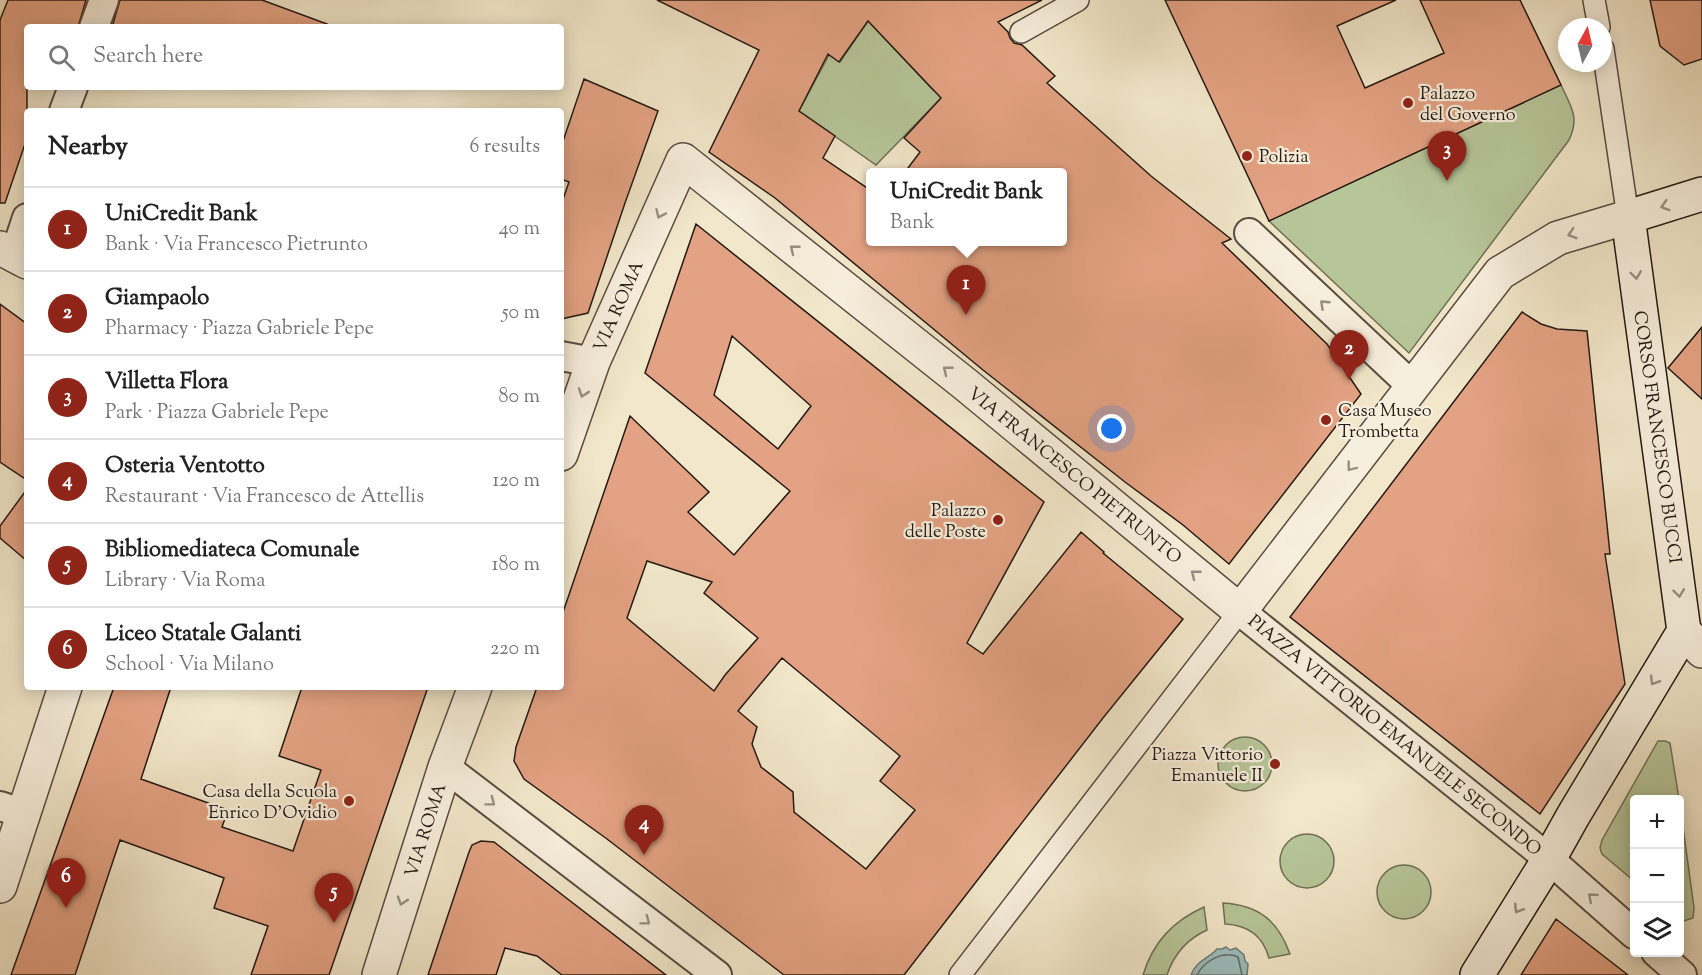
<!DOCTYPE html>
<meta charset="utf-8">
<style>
:root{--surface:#fff;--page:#f2f2f2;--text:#222;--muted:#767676;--line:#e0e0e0;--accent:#8f2418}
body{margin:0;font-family:"Sorts Mill Goudy",serif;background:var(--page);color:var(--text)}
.controls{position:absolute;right:18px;bottom:18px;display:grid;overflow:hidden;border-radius:6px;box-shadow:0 3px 15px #0003}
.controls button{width:54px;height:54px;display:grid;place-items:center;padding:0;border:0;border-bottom:2px solid var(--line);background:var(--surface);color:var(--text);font:30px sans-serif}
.compass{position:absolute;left:1558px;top:18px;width:54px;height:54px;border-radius:50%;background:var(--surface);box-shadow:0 3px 15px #0003;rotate:8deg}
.you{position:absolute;left:1112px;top:429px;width:21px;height:21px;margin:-15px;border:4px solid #fff;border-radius:50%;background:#1a73e8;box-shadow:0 0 0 9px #1a73e833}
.badge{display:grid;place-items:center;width:39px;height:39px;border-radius:50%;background:var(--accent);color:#fff;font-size:20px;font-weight:700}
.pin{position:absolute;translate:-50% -50px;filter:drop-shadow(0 2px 3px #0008)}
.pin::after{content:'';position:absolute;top:32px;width:21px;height:18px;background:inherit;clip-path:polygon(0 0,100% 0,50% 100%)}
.popup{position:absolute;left:866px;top:168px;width:201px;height:78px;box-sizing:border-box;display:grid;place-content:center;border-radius:6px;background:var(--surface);filter:drop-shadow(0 2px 4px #0005);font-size:20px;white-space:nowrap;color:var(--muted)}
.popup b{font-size:22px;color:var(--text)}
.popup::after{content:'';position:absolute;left:50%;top:100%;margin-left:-12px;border:12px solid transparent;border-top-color:var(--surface)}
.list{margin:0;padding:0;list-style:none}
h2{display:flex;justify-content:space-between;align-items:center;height:78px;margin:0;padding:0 24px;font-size:26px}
h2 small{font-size:20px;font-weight:400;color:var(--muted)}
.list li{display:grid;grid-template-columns:39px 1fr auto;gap:18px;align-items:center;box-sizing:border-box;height:84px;padding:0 24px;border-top:2px solid var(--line)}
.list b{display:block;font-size:22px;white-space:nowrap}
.list p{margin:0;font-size:20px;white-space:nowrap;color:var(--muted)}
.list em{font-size:20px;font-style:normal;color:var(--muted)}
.icon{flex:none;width:33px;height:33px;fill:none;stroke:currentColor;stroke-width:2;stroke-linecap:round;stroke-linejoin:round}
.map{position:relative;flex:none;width:1702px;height:975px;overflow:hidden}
.search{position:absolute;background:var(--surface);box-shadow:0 3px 15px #0003;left:24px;top:24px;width:540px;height:66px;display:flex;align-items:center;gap:15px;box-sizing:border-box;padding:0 21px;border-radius:6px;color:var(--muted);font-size:22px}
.panel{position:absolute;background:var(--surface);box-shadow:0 3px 15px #0003;left:24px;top:108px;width:540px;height:582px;border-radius:6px}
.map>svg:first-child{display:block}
.green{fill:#b7c699;stroke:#6e7056;stroke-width:1.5}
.water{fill:#9dbebe;stroke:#6d7c7a;stroke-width:1.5}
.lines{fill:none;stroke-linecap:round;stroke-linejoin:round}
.shore{stroke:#606c68;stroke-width:1.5}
.building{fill:#e3a283;stroke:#241913;stroke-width:1.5;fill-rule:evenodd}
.pedestrian-casing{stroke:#584c41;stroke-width:24}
.minor-casing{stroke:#584c41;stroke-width:32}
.tertiary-casing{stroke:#584c41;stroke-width:36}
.secondary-casing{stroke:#241913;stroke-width:36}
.pedestrian{stroke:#f7efdd;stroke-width:21}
.minor{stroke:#f7efdd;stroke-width:28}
.tertiary{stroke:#f7efdd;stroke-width:33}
.secondary{stroke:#f7efdd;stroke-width:33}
.oneway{stroke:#988f82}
.poi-dot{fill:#8f2418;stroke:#f7efdd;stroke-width:2}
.labels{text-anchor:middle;stroke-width:4.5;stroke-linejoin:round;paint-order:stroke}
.poi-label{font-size:18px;fill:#241913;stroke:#f7efdd;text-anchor:start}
.street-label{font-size:18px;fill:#241913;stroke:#f7efdd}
</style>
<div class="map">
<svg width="1702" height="975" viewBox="0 0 1702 975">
<rect width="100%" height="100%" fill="#f2e7ca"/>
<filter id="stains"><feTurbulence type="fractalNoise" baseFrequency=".00333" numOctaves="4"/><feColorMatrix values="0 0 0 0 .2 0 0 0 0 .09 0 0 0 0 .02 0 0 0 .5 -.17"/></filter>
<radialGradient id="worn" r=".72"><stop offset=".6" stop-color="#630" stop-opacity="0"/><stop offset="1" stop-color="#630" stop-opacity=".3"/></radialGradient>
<path class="green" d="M 868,21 L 933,90 L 945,94 L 876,165 L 799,111 L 829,55 L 840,62 Z
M 1561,85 C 1571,107 1580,117 1569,140 L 1409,353 L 1269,221 Z
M1218 764a27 27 0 1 1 54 0a27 27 0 1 1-54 0Z
M 1658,741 L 1665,741 L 1670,743 L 1679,799 L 1634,800 L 1634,881 L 1602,854 L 1600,848 L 1602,840 Z
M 1680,805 L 1694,908 L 1693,918 L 1684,921 L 1680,917 Z
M1280 861a27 27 0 1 1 54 0a27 27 0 1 1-54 0Z
M1377 892a27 27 0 1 1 54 0a27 27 0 1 1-54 0Z
M 1223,903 C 1259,905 1278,921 1290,954 L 1269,958 C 1263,936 1248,925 1225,924 Z
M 1204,907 L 1207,930 C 1187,939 1174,954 1167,975 L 1143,975 C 1153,942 1173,921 1204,907 Z"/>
<path class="water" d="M 1226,947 L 1230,950 L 1236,948 L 1244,955 L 1245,961 L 1248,964 L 1247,975 L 1191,975 C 1196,961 1208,959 1217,949 L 1222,949 Z"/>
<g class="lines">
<path class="shore" d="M 1197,975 C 1204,961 1223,950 1238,957 L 1242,975"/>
</g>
<path class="building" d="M 8,0 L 86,0 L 78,27 L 27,27 L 27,138 L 5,203 L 0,203 L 0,20 Z
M 120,0 L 262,0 L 327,24 L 326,27 L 112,27 Z
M 657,0 L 1042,0 L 998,22 L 1008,32 L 1010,38 L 1014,43 L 1022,45 L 1055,76 L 1047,83 L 1151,176 L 1231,239 L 1222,243 L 1327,344 L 1361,394 L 1229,564 L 1183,525 L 1125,482 L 983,370 L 775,198 L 709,152 L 759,50 ZM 868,21 L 941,98 L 904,138 L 920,152 L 905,172 L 1062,172 L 1062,242 L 870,242 L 870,190 L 823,158 L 835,136 L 799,111 L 828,54 L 839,62 Z
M 1165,0 L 1396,0 L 1337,26 L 1365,88 L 1444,53 L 1420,0 L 1520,0 L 1561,85 L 1269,221 Z
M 1650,0 L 1702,0 L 1702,59 L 1684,65 L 1660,46 Z
M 584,79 L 658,111 L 625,203 L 588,313 L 561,319 L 561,205 L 569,182 L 561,179 L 561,147 Z
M 696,224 L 1044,502 L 967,643 L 983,654 L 1081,532 L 1104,552 L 1103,553 L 1183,619 L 1103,718 L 904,975 L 784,975 L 607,839 L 524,779 L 514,761 L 516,747 L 537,687 L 561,687 L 561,618 L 630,416 L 709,492 L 688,512 L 734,555 L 790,491 L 645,373 ZM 732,336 L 811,406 L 778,449 L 714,395 ZM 647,561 L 712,582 L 704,593 L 758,638 L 725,675 L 714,691 L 627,618 ZM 782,658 L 900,756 L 880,781 L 915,810 L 866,869 L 794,812 L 793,792 L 761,767 L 752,744 L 757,727 L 738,711 Z
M 0,304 L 27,324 L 27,480 L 0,462 Z
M 1522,312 L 1541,324 L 1557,329 L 1587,331 L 1610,554 L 1605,554 L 1625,684 L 1540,814 L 1290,617 Z
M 1702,327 L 1702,399 L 1668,368 Z
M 27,489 L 27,561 L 0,538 L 0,526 Z
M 114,687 L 171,687 L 141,779 L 228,810 L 222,827 L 293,851 L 321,770 L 279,756 L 302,687 L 428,687 L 329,975 L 251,975 L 268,926 L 214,908 L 224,878 L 120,840 L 75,975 L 11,975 Z
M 481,841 L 494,842 L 666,975 L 562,975 L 537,956 L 505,948 L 496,975 L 428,975 L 469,852 L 472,845 Z
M 1556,919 L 1628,975 L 1521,975 Z"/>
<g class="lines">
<defs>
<path id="pedestrian" d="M 1594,0 L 1599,27
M 1021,32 L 1078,0
M 1603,49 L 1628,217
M 960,975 L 1240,611"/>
<path id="minor" d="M 94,27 L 104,0
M 64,111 L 73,87
M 1249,233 L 1413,387
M 14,257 L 27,218
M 561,356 L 593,362
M 1240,611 L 1549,859 L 1634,934
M 445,767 L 717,975
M 0,806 L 25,814
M 1656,952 L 1682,975"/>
<path id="tertiary" d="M 0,248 L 27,262
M 561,454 L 593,362 L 683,160 L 965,384 L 1240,611 L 1500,273 L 1558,238 L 1628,217
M 1684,631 L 1702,651
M 0,886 L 65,687
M 379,975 L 445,767 L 475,687"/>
<path id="secondary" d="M 1477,975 L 1549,859 L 1573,816 L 1684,631 L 1628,217 L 1702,194"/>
</defs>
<use href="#pedestrian" class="pedestrian-casing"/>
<use href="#minor" class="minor-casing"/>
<use href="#tertiary" class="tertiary-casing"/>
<use href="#secondary" class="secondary-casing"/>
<use href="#pedestrian" class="pedestrian"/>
<use href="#minor" class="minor"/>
<use href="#tertiary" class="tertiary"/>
<use href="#secondary" class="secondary"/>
</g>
<defs><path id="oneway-chevron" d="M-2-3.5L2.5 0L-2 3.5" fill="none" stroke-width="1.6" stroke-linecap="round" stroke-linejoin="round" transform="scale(1.5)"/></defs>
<g class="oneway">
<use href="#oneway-chevron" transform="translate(1665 206) rotate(163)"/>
<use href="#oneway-chevron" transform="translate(660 214) rotate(114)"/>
<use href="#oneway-chevron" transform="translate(1572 234) rotate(163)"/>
<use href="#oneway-chevron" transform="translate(794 249) rotate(-141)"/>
<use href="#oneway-chevron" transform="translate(1636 275) rotate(82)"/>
<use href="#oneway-chevron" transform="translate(1324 304) rotate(-137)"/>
<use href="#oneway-chevron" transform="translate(947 370) rotate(-141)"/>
<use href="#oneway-chevron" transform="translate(583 393) rotate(109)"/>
<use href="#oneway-chevron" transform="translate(1351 467) rotate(128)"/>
<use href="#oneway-chevron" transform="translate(1195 574) rotate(-141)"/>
<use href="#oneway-chevron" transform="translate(1679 593) rotate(83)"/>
<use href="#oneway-chevron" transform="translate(1654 681) rotate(121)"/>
<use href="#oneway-chevron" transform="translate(491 802) rotate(37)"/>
<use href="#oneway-chevron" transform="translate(1592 897) rotate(-139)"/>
<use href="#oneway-chevron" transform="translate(402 901) rotate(108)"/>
<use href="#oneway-chevron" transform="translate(1518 909) rotate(122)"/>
<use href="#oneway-chevron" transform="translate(646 921) rotate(37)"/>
</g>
<g class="poi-dot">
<circle cx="1408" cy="103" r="6"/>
<circle cx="1247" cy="156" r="6"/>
<circle cx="1326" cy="420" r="6"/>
<circle cx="998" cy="520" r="6"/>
<circle cx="1275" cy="764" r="6"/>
<circle cx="349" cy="801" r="6"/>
</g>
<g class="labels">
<g class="poi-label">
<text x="1420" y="99">Palazzo<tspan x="1420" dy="21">del Governo</tspan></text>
<text x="1259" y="162">Polizia</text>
<text x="1338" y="416">Casa Museo<tspan x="1338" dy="21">Trombetta</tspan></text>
<text x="986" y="516" text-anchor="end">Palazzo<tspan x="986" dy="21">delle Poste</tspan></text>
<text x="1263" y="760" text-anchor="end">Piazza Vittorio<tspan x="1263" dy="21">Emanuele II</tspan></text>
<text x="337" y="797" text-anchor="end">Casa della Scuola<tspan x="337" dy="21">Enrico D'Ovidio</tspan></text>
</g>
<g class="street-label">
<text transform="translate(618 306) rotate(-66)" y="6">VIA ROMA</text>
<text transform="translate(1658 437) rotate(82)" y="6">CORSO FRANCESCO BUCCI</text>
<text transform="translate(1075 475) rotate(39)" y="6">VIA FRANCESCO PIETRUNTO</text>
<text transform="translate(1395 735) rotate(39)" y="6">PIAZZA VITTORIO EMANUELE SECONDO</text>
<text transform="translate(425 830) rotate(-72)" y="6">VIA ROMA</text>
</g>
</g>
<rect width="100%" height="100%" filter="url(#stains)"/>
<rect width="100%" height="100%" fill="url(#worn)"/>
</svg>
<div class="controls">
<button>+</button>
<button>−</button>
<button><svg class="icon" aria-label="layers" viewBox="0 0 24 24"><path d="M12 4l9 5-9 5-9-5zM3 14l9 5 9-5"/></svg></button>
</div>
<svg class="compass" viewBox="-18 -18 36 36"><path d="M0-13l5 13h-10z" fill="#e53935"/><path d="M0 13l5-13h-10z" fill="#767676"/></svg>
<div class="you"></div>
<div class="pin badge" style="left:966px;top:315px">1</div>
<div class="popup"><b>UniCredit Bank</b>Bank</div>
<div class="pin badge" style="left:1349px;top:380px">2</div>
<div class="pin badge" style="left:1447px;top:181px">3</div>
<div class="pin badge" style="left:644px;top:855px">4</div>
<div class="pin badge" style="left:334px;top:923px">5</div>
<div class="pin badge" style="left:66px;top:908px">6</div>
<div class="search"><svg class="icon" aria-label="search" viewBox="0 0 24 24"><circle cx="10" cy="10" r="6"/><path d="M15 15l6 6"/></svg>Search here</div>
<section class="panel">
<h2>Nearby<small>6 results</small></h2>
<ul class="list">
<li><span class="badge">1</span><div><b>UniCredit Bank</b><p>Bank · Via Francesco Pietrunto</p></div><em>40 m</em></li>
<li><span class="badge">2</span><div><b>Giampaolo</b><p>Pharmacy · Piazza Gabriele Pepe</p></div><em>50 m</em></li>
<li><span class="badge">3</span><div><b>Villetta Flora</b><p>Park · Piazza Gabriele Pepe</p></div><em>80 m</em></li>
<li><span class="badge">4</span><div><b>Osteria Ventotto</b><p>Restaurant · Via Francesco de Attellis</p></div><em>120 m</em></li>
<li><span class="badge">5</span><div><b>Bibliomediateca Comunale</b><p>Library · Via Roma</p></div><em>180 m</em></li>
<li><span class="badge">6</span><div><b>Liceo Statale Galanti</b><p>School · Via Milano</p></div><em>220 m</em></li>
</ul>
</section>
</div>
